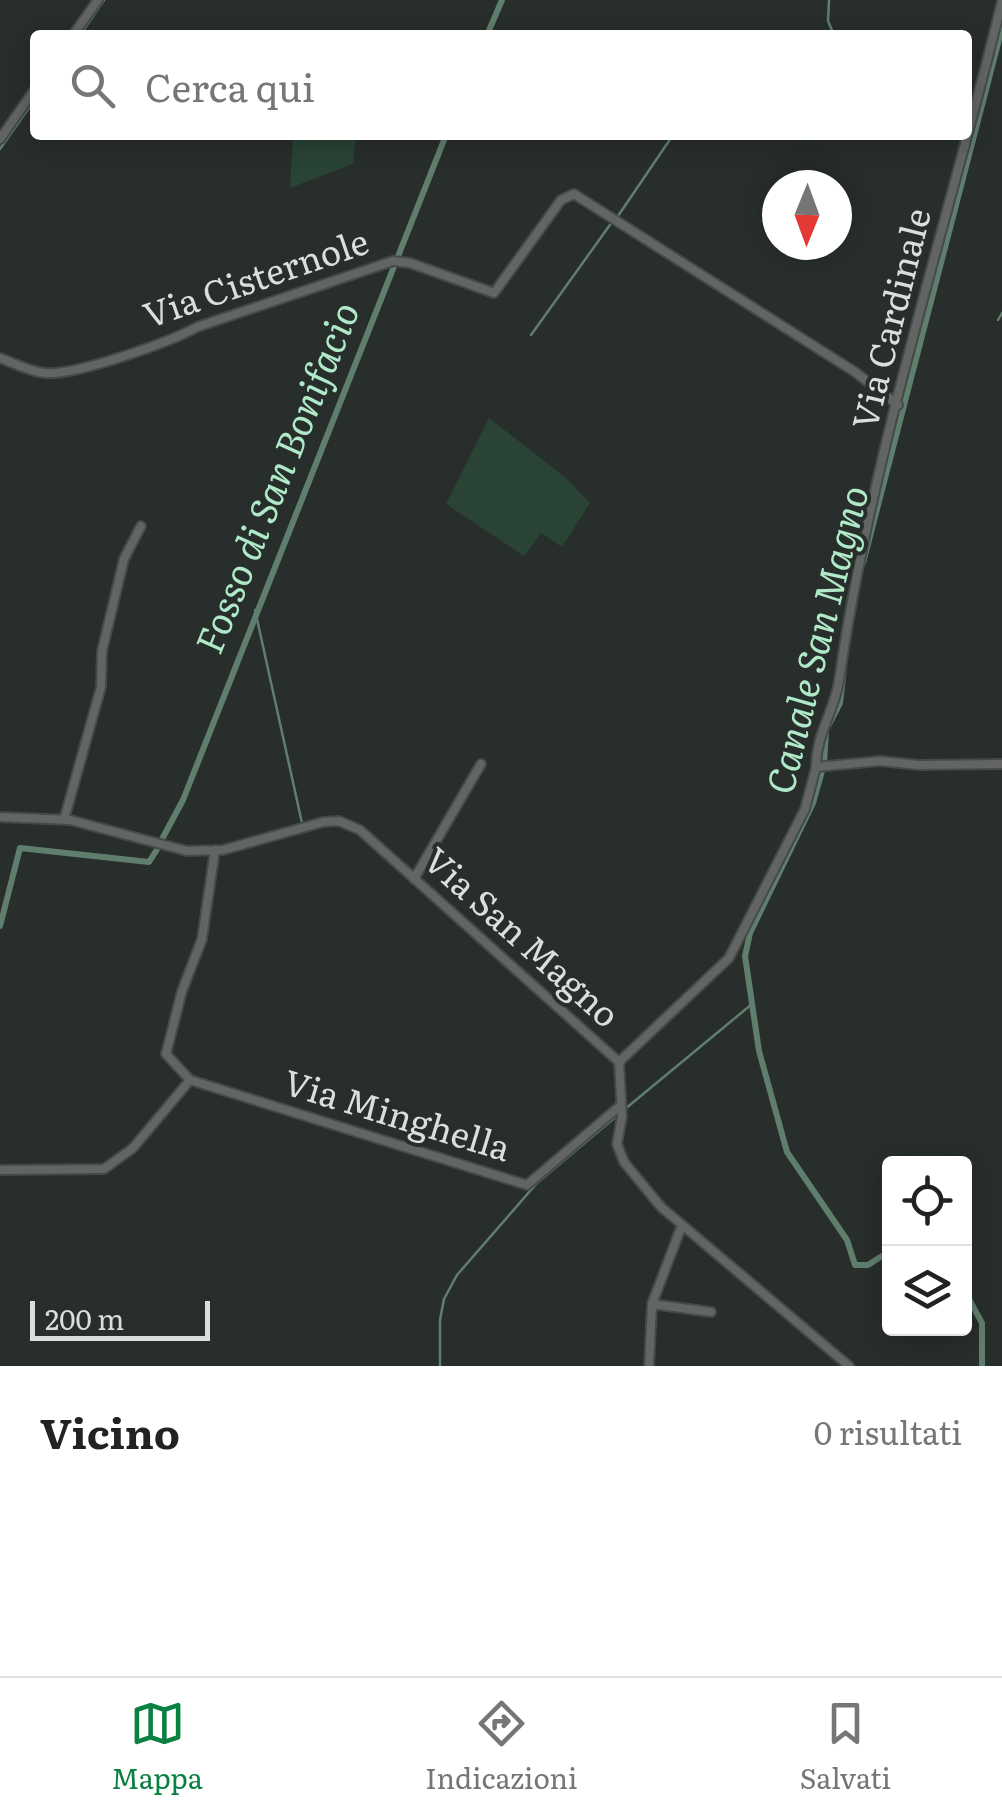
<!DOCTYPE html>
<html lang="it">
<style>
:root{--surface:#fff;--page:#f6f6f6;--text:#222;--muted:#767676;--line:#e0e0e0;--accent:#0b8043}
body{margin:0;font-family:Literata,serif;background:var(--page);color:var(--text)}
.controls{position:absolute;right:30px;bottom:30px;display:grid;overflow:hidden;border-radius:10px;box-shadow:0 5px 25px #0003}
.controls button{width:90px;height:90px;display:grid;place-items:center;padding:0;border:0;border-bottom:2px solid var(--line);background:var(--surface);color:var(--text);font:50px sans-serif}
.compass{position:absolute;left:762px;top:170px;width:90px;height:90px;border-radius:50%;background:var(--surface);box-shadow:0 5px 25px #0003;rotate:181deg}
.scale{position:absolute;left:30px;bottom:25px;width:180px;box-sizing:border-box;padding-left:10px;border:5px solid #dadedc;border-top:0;font-size:28px;line-height:35px;white-space:nowrap;color:#dadedc;-webkit-text-stroke:8px #282e2b;paint-order:stroke}
.list{margin:0;padding:0;list-style:none}
h2{display:flex;justify-content:space-between;align-items:center;height:130px;margin:0;padding:0 40px;font-size:42px}
h2 small{font-size:32px;font-weight:400;color:var(--muted)}
.icon{flex:none;width:55px;height:55px;fill:none;stroke:currentColor;stroke-width:2;stroke-linecap:round;stroke-linejoin:round}
.map{position:relative;flex:none;width:1002px;height:1366px;overflow:hidden}
.search{position:absolute;background:var(--surface);box-shadow:0 5px 25px #0003;left:30px;right:30px;top:30px;height:110px;display:flex;align-items:center;gap:25px;box-sizing:border-box;padding:0 35px;border-radius:10px;color:var(--muted);font-size:38px}
.sheet{height:310px;background:var(--surface)}
nav{display:flex;justify-content:space-around;align-items:center;box-sizing:border-box;height:140px;border-top:2px solid var(--line);background:var(--surface);font-size:28px;color:var(--muted)}
nav a{display:grid;justify-items:center;gap:5px}
nav .on{color:var(--accent)}
.map>svg:first-child{display:block}
.green{fill:#294335}
.lines{fill:none;stroke-linecap:round;stroke-linejoin:round}
.stream{stroke:#607e6d;stroke-width:2.5}
.canal{stroke:#607e6d;stroke-width:6}
.minor-casing{stroke:#444a47;stroke-width:12}
.minor{stroke:#626563;stroke-width:8}
.labels{text-anchor:middle;stroke-width:8;stroke-linejoin:round;paint-order:stroke}
.street-label{font-size:35px;fill:#dadedc;stroke:#282e2b}
.water-label{font-size:38px;font-style:italic;fill:#b0e9c8;stroke:#282e2b}
</style>
<div class="map">
<svg width="1002" height="1366" viewBox="0 0 1002 1366">
<rect width="100%" height="100%" fill="#282e2b"/>
<path class="green" d="M 293,135 L 356,135 L 353,164 L 290,188 Z
M 489,418 L 565,477 L 590,503 L 562,547 L 541,533 L 524,556 L 446,504 Z"/>
<g class="lines">
<path class="stream" d="M 829,0 L 828,21 L 834,35
M 80,35 L 104,0
M 0,149 L 35,99
M 618,216 L 673,135
M 448,280 L 492,296
M 998,320 L 1002,313
M 531,335 L 612,222
M 255,610 L 302,823
M 625,1109 L 752,1004
M 440,1366 L 440,1320 L 444,1299 L 457,1275 L 537,1183 L 619,1114"/>
<path class="canal" d="M 487,35 L 502,0
M 863,563 L 1002,28
M 844,668 L 840,703 L 826,730 L 824,764 L 813,803 L 750,933 L 745,956 L 759,1051 L 787,1152 L 847,1240 L 855,1265 L 868,1265 L 882,1256 L 890,1261
M 161,841 L 183,800 L 446,135
M 0,926 L 20,848 L 149,862 L 158,848
M 964,1290 L 982,1323 L 982,1366"/>
<defs>
<path id="minor" d="M 73,35 L 98,0
M 0,139 L 35,89
M 0,358 C 14,363 30,372 45,373 C 75,376 170,342 197,327 L 393,261 L 410,263 L 494,293 L 561,200 L 574,194 L 855,372 L 898,405
M 816,767 C 816,734 834,712 839,681 C 872,451 947,227 1002,1
M 0,817 L 70,820 L 187,851 L 223,850 L 323,822 L 339,821 L 360,830 L 619,1062 L 622,1116 L 617,1144 L 624,1162 L 661,1207 L 849,1366
M 64,820 L 101,687 L 102,651 L 124,559 L 141,526
M 414,879 L 481,764
M 619,1062 L 729,958 L 805,809 L 816,767 L 880,761 L 919,765 L 1002,764
M 190,1080 L 527,1185 L 621,1105
M 0,1170 L 104,1169 L 133,1148 L 190,1080 L 166,1054 L 182,991 L 202,939 L 215,850
M 652,1304 L 711,1312
M 649,1366 L 652,1304 L 682,1225"/>
</defs>
<use href="#minor" class="minor-casing"/>
<use href="#minor" class="minor"/>
</g>
<g class="labels">
<g class="street-label">
<text transform="translate(256 279) rotate(-19)" y="12">Via Cisternole</text>
<text transform="translate(892 319) rotate(-76)" y="12">Via Cardinale</text>
<text transform="translate(521 938) rotate(42)" y="12">Via San Magno</text>
<text transform="translate(397 1116) rotate(17)" y="12">Via Minghella</text>
</g>
<g class="water-label">
<text transform="translate(278 478) rotate(-68)" y="13">Fosso di San Bonifacio</text>
<text transform="translate(818 640) rotate(-76)" y="13">Canale San Magno</text>
</g>
</g>
</svg>
<div class="controls">
<button><svg class="icon" aria-label="locate" viewBox="0 0 24 24"><circle cx="12" cy="12" r="6"/><path d="M12 2v4M12 18v4M2 12h4M18 12h4"/></svg></button>
<button><svg class="icon" aria-label="layers" viewBox="0 0 24 24"><path d="M12 4l9 5-9 5-9-5zM3 14l9 5 9-5"/></svg></button>
</div>
<svg class="compass" viewBox="-18 -18 36 36"><path d="M0-13l5 13h-10z" fill="#e53935"/><path d="M0 13l5-13h-10z" fill="#767676"/></svg>
<div class="scale">200 m</div>
<div class="search"><svg class="icon" aria-label="search" viewBox="0 0 24 24"><circle cx="10" cy="10" r="6"/><path d="M15 15l6 6"/></svg>Cerca qui</div>
</div>
<section class="sheet">
<h2>Vicino<small>0 risultati</small></h2>
<ul class="list">
</ul>
</section>
<nav>
<a class="on"><svg class="icon" aria-label="map" viewBox="0 0 24 24"><path d="M3 6l6-2 6 2 6-2v14l-6 2-6-2-6 2zM9 4v14M15 6v14"/></svg>Mappa</a>
<a><svg class="icon" aria-label="directions" viewBox="0 0 24 24"><path d="M12 3l9 9-9 9-9-9zM9 14v-3h6M13 9l2 2-2 2"/></svg>Indicazioni</a>
<a><svg class="icon" aria-label="saved" viewBox="0 0 24 24"><path d="M7 4h10v16l-5-4-5 4z"/></svg>Salvati</a>
</nav>
